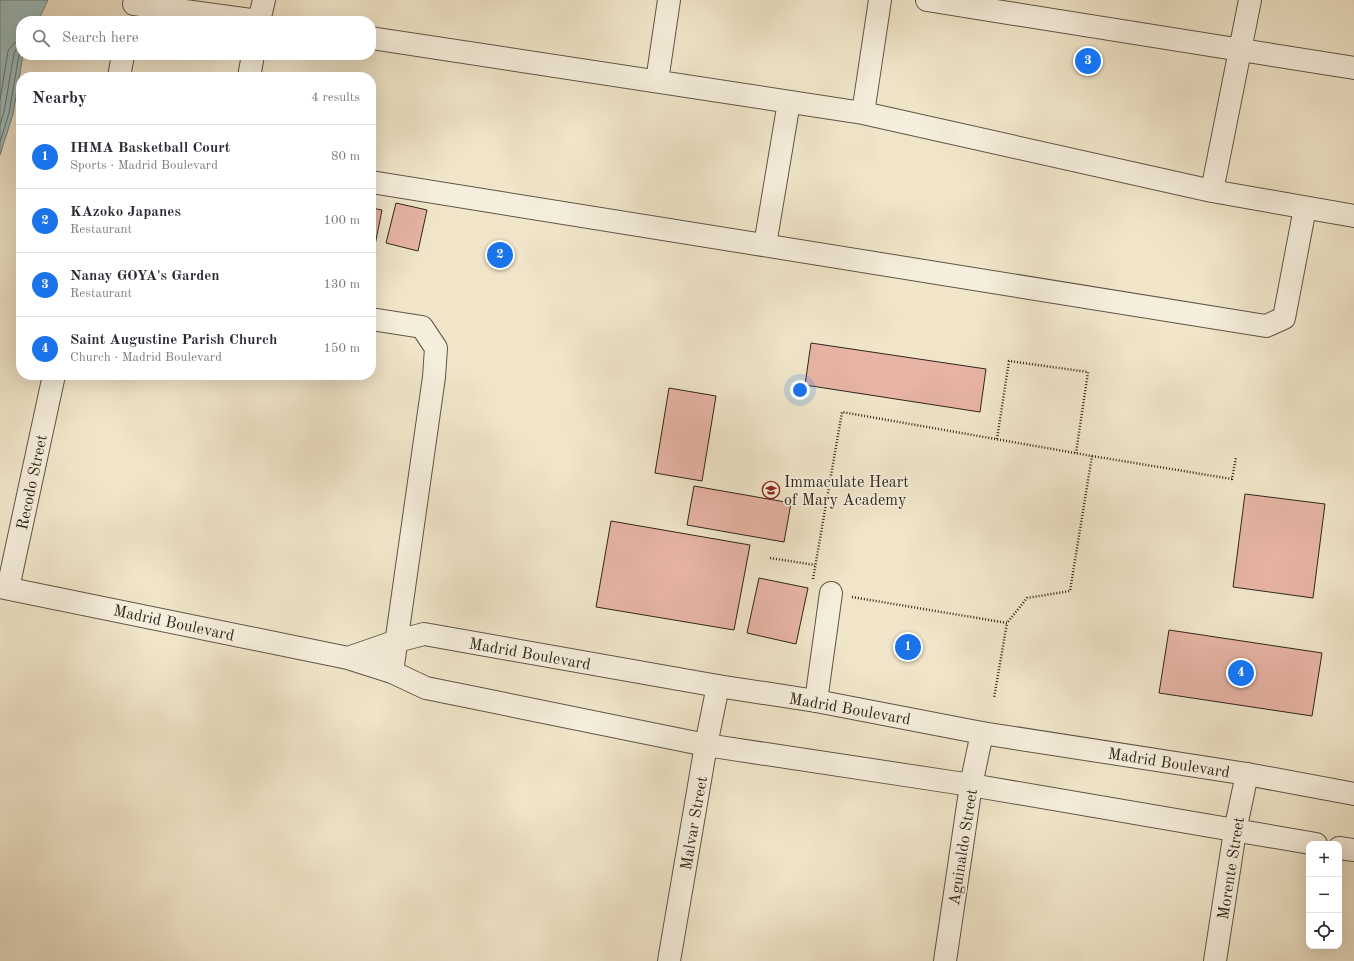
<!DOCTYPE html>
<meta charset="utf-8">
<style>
:root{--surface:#fff;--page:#f2f2f3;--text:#2b2b33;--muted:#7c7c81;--line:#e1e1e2;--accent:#1a73e8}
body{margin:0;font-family:"Old Standard TT",serif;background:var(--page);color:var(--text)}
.controls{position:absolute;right:12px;bottom:12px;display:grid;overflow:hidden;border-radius:8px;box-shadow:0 4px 16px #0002}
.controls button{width:36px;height:36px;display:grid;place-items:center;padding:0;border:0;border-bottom:1px solid var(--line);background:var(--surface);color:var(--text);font:20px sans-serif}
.you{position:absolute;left:800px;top:390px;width:14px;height:14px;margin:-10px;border:3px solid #fff;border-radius:50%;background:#1a73e8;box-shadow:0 0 0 6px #1a73e833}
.badge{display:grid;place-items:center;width:26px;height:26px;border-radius:50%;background:var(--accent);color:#fff;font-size:13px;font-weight:700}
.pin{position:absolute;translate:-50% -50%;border:2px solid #fff;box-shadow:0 1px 4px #0006}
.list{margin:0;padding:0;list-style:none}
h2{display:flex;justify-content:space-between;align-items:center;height:52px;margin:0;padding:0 16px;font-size:17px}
h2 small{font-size:13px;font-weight:400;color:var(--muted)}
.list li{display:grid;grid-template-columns:26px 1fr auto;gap:12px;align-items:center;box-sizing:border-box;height:64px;padding:0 16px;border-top:1px solid var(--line)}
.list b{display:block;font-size:15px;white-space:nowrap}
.list p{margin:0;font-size:13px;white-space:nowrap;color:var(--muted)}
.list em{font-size:13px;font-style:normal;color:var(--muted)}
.icon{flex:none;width:22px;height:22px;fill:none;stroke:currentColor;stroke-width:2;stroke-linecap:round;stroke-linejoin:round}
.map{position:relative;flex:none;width:1354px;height:961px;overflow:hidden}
.search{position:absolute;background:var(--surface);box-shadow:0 4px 16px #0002;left:16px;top:16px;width:360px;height:44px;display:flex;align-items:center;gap:10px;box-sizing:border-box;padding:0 14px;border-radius:16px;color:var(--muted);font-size:15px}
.panel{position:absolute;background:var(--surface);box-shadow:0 4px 16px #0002;left:16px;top:72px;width:360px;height:308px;border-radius:16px}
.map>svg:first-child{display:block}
.water{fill:#9cbdbd;stroke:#70807c}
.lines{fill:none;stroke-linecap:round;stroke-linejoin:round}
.shore{stroke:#66716c;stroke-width:1}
.building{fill:#e7b4a5;stroke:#2f251b}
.minor-casing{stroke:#5f5546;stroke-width:24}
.tertiary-casing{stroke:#5f5546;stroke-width:24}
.path{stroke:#2f251b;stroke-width:2.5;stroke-dasharray:1 2;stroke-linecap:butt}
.minor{stroke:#f5eedc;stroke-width:22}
.tertiary{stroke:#f5eedc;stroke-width:22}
.labels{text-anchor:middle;stroke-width:3.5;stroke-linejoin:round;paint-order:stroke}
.poi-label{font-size:16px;fill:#2f251b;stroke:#f5eedc;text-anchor:start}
.street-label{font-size:16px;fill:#2f251b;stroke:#f5eedc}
</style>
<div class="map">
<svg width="1354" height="961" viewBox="0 0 1354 961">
<rect width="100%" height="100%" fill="#f0e5c9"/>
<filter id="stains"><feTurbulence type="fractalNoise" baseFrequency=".005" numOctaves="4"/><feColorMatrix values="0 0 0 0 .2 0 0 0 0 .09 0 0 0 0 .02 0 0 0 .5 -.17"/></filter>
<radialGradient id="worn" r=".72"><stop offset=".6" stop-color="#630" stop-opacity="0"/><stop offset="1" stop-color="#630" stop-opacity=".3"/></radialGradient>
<path class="water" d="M 0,0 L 48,0 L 38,21 L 21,21 L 21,55 L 23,55 L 13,114 L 0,155 Z"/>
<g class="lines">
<path class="shore" d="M 0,100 L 8,51 L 13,44 L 21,40
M 0,125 L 4,112 L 14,54 L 16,49 L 21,46
M 0,142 L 9,113 L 19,55 L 21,52"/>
</g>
<path class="building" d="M 396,203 L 427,210 L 418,251 L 386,243 Z
M 371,208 L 382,210 L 375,245 L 371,244 Z
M 811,343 L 986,369 L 980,412 L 805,385 Z
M 669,388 L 716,396 L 702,481 L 655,473 Z
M 694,486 L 791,503 L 784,542 L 687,525 Z
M 1245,494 L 1325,504 L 1313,598 L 1233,587 Z
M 611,521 L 750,545 L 734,630 L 596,607 Z
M 759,578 L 808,588 L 796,644 L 747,633 Z
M 1169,630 L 1322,653 L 1312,716 L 1159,693 Z"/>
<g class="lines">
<defs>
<path id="minor" d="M 927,0 L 1354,68
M 134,4 L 259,21
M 259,21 L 264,0
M 371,38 L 863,113 L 1212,191 L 1354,216
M 119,77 L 123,55
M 249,77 L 253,55
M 657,81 L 669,0
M 863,113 L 880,0
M 371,182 L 1266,326 L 1284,318 L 1305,208
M 1212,191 L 1250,0
M 765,245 L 789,102
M 371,319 L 422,327 L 436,348 L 434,377 L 392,672
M 8,588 L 54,375
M 816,701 L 831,593
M 669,961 L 706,745 L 718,686
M 945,961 L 971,785 L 982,733
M 1215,961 L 1235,831 L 1247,774"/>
<path id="tertiary" d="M 0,587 L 348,658 L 392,672 L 426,688 L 706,745 L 971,785 L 1316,844
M 348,658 L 397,641 L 424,634 L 718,686 L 816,701 L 982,733 L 1247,774 L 1354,794
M 1339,848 L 1354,850"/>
</defs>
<use href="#minor" class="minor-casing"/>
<use href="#tertiary" class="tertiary-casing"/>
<path class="path" d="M 997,439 L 1009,361 L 1088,372 L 1076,453
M 1092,456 L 1232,479 L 1236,457
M 770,558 L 815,565
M 813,579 L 842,412 L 1092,456 L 1070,591 L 1027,598 L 1007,623
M 852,597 L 1007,623 L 994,698"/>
<use href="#minor" class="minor"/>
<use href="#tertiary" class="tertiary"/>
</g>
<defs>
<symbol id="school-ring" viewBox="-11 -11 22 22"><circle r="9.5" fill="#f5eedc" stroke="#8f2418" stroke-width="1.5"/><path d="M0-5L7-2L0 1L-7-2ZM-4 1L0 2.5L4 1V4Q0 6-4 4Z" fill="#8f2418"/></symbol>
</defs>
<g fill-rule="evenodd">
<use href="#school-ring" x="761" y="480" width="20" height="20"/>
</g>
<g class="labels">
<g class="poi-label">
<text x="784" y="487">Immaculate Heart<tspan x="784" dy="18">of Mary Academy</tspan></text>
</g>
<g class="street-label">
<text transform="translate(31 482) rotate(-78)" y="6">Recodo Street</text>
<text transform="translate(174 622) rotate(12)" y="6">Madrid Boulevard</text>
<text transform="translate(530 653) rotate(10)" y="6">Madrid Boulevard</text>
<text transform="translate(850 708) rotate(10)" y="6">Madrid Boulevard</text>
<text transform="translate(1169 762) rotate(9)" y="6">Madrid Boulevard</text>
<text transform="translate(693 823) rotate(-80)" y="6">Malvar Street</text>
<text transform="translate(962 847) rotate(-81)" y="6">Aguinaldo Street</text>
<text transform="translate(1230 868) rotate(-81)" y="6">Morente Street</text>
</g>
</g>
<rect width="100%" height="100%" filter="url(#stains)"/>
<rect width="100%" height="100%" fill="url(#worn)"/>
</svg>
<div class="controls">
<button>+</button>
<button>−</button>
<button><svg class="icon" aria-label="locate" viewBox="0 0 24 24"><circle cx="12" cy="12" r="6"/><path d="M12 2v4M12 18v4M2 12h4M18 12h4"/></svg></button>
</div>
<div class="you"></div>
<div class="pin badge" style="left:908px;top:647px">1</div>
<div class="pin badge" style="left:500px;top:255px">2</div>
<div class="pin badge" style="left:1088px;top:61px">3</div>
<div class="pin badge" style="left:1241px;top:673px">4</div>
<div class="search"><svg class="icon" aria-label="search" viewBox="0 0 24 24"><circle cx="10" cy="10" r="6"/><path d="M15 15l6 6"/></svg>Search here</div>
<section class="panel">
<h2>Nearby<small>4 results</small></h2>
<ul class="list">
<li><span class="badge">1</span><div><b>IHMA Basketball Court</b><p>Sports · Madrid Boulevard</p></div><em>80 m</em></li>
<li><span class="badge">2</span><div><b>KAzoko Japanes</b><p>Restaurant</p></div><em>100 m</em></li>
<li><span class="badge">3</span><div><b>Nanay GOYA's Garden</b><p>Restaurant</p></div><em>130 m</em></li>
<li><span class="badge">4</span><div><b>Saint Augustine Parish Church</b><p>Church · Madrid Boulevard</p></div><em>150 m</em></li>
</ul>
</section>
</div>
